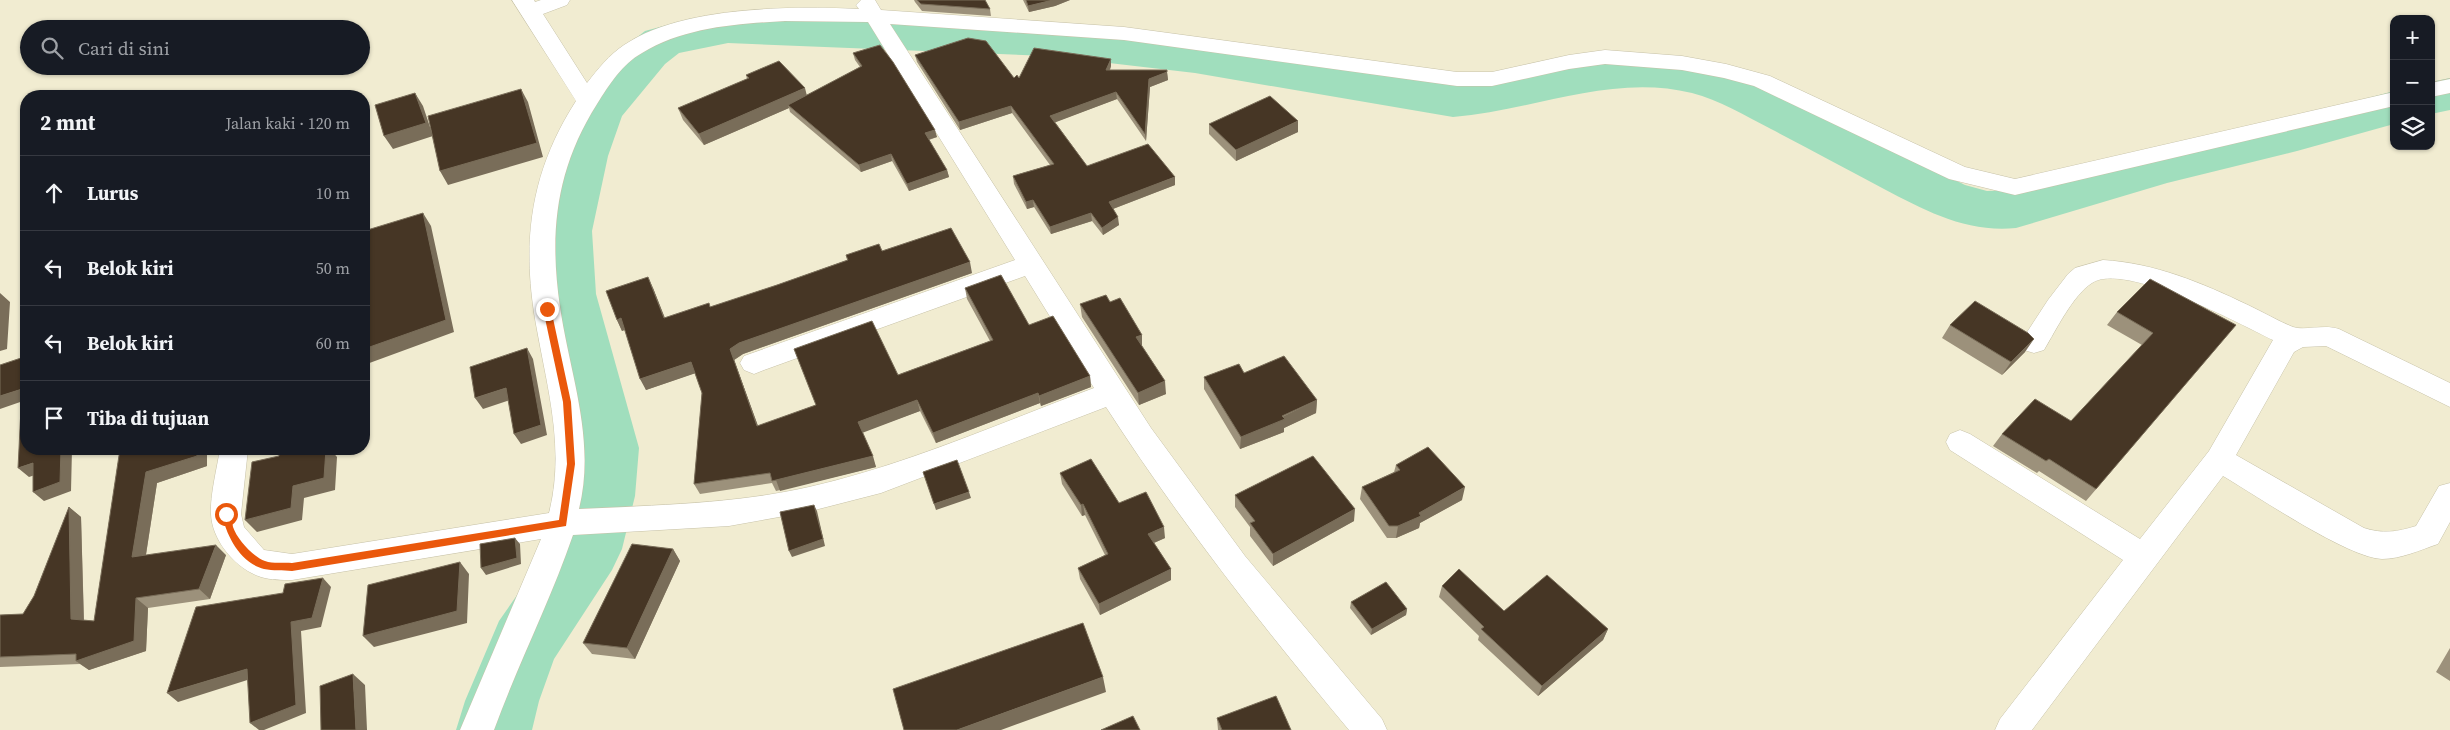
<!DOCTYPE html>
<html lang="id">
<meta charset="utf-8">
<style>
:root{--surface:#171b24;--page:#242831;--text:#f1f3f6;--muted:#9ea1a6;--line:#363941}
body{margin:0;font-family:"Source Serif 4",serif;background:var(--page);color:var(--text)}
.controls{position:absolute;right:15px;top:15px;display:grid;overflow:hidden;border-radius:10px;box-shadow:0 1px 4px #0004}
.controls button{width:45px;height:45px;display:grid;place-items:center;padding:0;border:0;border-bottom:1px solid var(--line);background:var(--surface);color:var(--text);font:25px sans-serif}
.stop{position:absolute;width:15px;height:15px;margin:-11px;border:4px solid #ea580c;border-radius:50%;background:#fff}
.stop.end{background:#ea580c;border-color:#fff;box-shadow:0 1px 5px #0008}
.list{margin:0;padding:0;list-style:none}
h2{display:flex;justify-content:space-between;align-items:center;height:65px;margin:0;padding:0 20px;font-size:21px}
h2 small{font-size:16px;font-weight:400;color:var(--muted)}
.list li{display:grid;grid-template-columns:32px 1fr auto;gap:15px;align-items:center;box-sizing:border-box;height:75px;padding:0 20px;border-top:1px solid var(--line)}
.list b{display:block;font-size:19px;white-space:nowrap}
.list em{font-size:16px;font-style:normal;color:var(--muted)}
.icon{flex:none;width:28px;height:28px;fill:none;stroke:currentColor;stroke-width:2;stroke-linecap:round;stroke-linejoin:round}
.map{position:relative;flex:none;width:2450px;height:730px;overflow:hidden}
.search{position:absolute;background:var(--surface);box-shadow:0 1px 4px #0004;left:20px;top:20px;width:350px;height:55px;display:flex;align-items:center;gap:12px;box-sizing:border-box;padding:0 18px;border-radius:28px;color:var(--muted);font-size:19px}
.panel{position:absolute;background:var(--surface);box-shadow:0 1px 4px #0004;left:20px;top:90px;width:350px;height:365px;border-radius:20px}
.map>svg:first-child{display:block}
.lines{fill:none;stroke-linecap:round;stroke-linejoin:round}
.river{fill:#a0debd;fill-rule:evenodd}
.minor-casing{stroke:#c7c2a8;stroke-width:1}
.minor{fill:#fff;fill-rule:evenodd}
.wall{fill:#9c917b}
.shaded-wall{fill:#796d59}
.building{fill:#463625;stroke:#796d59}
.route{fill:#ea580c}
</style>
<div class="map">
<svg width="2450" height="730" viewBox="0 0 2450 730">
<rect width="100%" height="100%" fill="#f1ecd1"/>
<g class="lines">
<path class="river" d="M 728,13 L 1049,26 L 1195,43 L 1453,85 C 1521,79 1585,54 1655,56 C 1719,59 1777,91 1833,118 C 1877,141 1921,163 1965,185 L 1987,191 L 2016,190 L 2159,149 L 2297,117 L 2394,91 L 2394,124 L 2297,151 L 2167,183 L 2016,228 C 1967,233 1926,211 1884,189 C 1847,169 1809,149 1771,129 C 1746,116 1719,100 1692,93 C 1611,73 1532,111 1453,117 L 1195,73 L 1049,56 L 728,43 L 679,53 L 665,64 L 622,116 L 608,156 L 592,231 L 596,294 L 639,448 L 635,496 L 622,549 L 612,570 L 554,659 L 539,701 L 532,730 L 456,730 L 465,701 L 499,621 L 557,538 L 569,496 L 575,448 L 538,294 L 536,231 L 554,156 L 571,113 L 579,101 L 631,42 L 645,31 L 689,19 Z
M 2450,78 L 2450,110 L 2431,114 L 2431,82 Z"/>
<defs>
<path id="minor" d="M 512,0 L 534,0 L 535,2 L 541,0 L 570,0 L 567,5 L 543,14 L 587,83 C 598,69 609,55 624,45 C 681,6 792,6 859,9 L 856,5 L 861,0 L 875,0 L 881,10 L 1124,27 L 1457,72 L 1492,72 L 1569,55 L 1605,50 L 1682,56 L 1726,64 L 1770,76 L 1965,167 L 2015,179 L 2394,92 L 2394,106 L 2015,195 L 1949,179 L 1754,86 L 1724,78 L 1682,70 L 1605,64 L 1569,69 L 1492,86 L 1457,86 L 1124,40 L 890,24 L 1151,428 L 1245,556 L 1382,719 L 1387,730 L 1349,730 C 1262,626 1179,520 1106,407 L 881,493 L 807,512 L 729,526 L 573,535 C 550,602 518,664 494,730 L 460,730 L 541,539 L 292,580 C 282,580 271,580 261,577 C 236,569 212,541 211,514 C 210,495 217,468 220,449 L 248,449 L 241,514 L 244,527 L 264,550 L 292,554 L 549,513 C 565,450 548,391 537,330 C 521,245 529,174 576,101 ZM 785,21 L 868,22 L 1015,260 L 744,356 L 740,363 L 744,370 L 754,374 L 764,370 L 1025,276 L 1094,388 C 1000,423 906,465 809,487 C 734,504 656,505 579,509 C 596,440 570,375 560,307 C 549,232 556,169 597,104 C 609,85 622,64 642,53 C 685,27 736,24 785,21 Z
M 2450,79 L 2450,93 L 2431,97 L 2431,83 Z
M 2103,260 C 2155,263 2202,283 2248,305 C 2263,312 2278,321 2293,327 C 2305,331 2324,324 2339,329 L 2450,383 L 2450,407 L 2326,346 L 2303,347 L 2294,352 L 2236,455 L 2364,528 C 2383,534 2397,532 2416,526 L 2439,486 L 2450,483 L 2450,522 L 2438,544 C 2420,550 2401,559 2382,559 C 2348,558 2257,496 2223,476 L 2032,730 L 1995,730 L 2000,719 L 2123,560 L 1950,450 L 1946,442 L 1950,434 L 1960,430 L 1970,434 L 2140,539 L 2209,451 L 2273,340 C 2240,324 2124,261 2092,283 C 2073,295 2056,330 2044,350 L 2034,353 L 2024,350 L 2020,343 L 2048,300 L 2068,274 L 2075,268 Z"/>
</defs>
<use href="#minor" class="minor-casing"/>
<use href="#minor" class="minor"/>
</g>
<path class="wall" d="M 914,0 L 985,0 L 990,9 L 991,16 L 922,11 L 915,2 Z
M 1023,0 L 1070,0 L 1055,6 L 1029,12 Z
M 853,53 L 937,137 L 929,140 L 947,170 L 949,177 L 909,191 L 892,161 L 861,172 L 790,112 L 789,108 L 704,145 L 683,120 L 678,108 L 747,79 L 746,75 L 807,95 L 860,67 L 855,60 Z
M 915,55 L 1014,78 L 1111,66 L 1110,70 L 1167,72 L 1168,80 L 1150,87 L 1146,141 L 1117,99 L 1055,122 L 1087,166 L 1175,185 L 1113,209 L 1119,225 L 1103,235 L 1092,221 L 1051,234 L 1034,207 L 1027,209 L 1014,184 L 1013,176 L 1050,165 L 1012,113 L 960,130 L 917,62 Z
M 1209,124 L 1298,132 L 1236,161 L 1209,134 Z
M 882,251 L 972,273 L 743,354 L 734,360 L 758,426 L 990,341 L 967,299 L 965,288 L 1029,325 L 1090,376 L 1091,387 L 1041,406 L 1040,403 L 936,443 L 920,411 L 862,432 L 876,467 L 776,491 L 772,483 L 700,494 L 694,484 L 702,393 L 695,373 L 646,390 L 625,330 L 622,331 L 617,320 L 653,288 L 665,318 L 710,307 L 777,285 L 847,260 L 846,255 Z
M 1110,302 L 1142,335 L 1142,347 L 1166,394 L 1139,405 L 1082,317 L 1080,304 Z
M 2117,312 L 2236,325 L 2086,501 L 2039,471 L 2037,473 L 1993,446 L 2002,434 L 2071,421 L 2142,345 L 2107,325 Z
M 1950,325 L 2025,352 L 2002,375 L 1942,338 Z
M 1244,373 L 1317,400 L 1316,413 L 1284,428 L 1284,432 L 1240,449 L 1204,389 L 1204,377 Z
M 120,449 L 207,449 L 207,466 L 157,483 L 146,555 L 226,555 L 210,599 L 148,608 L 146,651 L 89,670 L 80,664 L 0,667 L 0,615 L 23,614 L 34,596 L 69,507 L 81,517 L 84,620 L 94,621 Z
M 1396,465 L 1462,500 L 1420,523 L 1419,528 L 1396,538 L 1387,538 L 1360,499 L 1362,487 L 1394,472 Z
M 1060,473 L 1119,503 L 1165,538 L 1154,543 L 1171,569 L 1171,580 L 1100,615 L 1080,579 L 1078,568 L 1105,555 L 1085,515 L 1082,516 L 1062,484 Z
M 1235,495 L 1354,521 L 1273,566 L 1250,536 L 1250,527 L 1235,507 Z
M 673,549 L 680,561 L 635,659 L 592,654 L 583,643 Z
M 1442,586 L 1504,611 L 1608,629 L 1603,640 L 1538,696 L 1478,640 L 1479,636 L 1439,597 Z
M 1351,602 L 1407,609 L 1406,615 L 1371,635 L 1350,608 Z
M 2450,648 L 2450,681 L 2436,672 Z
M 1217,718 L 1291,730 L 1218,730 Z"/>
<path class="shaded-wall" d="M 1053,0 L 1070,0 L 1055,6 L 1029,12 L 1028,6 Z
M 1111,59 L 1111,66 L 1107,77 L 1106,70 Z
M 1167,72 L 1168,80 L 1150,87 L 1146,141 L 1145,134 L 1149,79 Z
M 805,88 L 808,100 L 788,105 L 789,108 L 704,145 L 699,134 Z
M 521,89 L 528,102 L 543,157 L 448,185 L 440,171 Z
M 1116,92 L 1117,99 L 1051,124 L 1050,116 Z
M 415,93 L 423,106 L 433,136 L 393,149 L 384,136 Z
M 1011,106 L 1012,113 L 960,130 L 959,122 Z
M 1298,121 L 1298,132 L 1236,161 L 1236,150 Z
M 935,130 L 937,137 L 927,140 L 925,133 Z
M 891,154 L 892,161 L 861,172 L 859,165 Z
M 947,170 L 949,177 L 909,191 L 907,184 Z
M 1175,177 L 1175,185 L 1110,210 L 1109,202 Z
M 1033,200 L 1034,207 L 1027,209 L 1026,202 Z
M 423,213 L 431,226 L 454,332 L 364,365 L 364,349 Z
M 1091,213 L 1092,221 L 1051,234 L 1050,227 Z
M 1118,217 L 1119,225 L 1103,235 L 1102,228 Z
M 970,262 L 972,273 L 743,354 L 734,360 L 762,437 L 757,426 L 730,349 L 739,343 Z
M 648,277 L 653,288 L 669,329 L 664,318 Z
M 0,293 L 10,302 L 7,349 L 0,351 Z
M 621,318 L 626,329 L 622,331 L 617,320 Z
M 1142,335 L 1142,348 L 1136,337 Z
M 2034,339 L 2025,352 L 2002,375 L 2011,362 Z
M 527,348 L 533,359 L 547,435 L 521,444 L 514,434 Z
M 691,362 L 696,373 L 646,390 L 640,379 Z
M 1090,376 L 1091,387 L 1041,406 L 1039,396 Z
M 1165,381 L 1166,394 L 1139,405 L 1138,393 Z
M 506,388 L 513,399 L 483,409 L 475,398 Z
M 22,389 L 26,400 L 0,409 L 0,396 Z
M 1038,393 L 1040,403 L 936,443 L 933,433 Z
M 917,400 L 920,411 L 862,433 L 858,422 Z
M 1317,400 L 1316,413 L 1284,428 L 1284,432 L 1240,449 L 1241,437 Z
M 61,449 L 72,449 L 71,491 L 44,501 L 33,492 Z
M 197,449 L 207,449 L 207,466 L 157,483 L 144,567 L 132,557 L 146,472 Z
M 326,449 L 330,449 L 337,457 L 335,490 L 304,498 L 302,520 L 257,532 L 245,520 L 293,486 Z
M 873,456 L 876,467 L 780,491 L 776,480 Z
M 33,463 L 44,472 L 29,477 L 18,468 Z
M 1465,487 L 1462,500 L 1420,523 L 1419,528 L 1396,538 L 1398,526 L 1419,513 Z
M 969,492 L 971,498 L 936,510 L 934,504 Z
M 1083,504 L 1085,515 L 1082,516 L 1081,505 Z
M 814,505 L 817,511 L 825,546 L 792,557 L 789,551 Z
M 69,507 L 81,517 L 84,629 L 71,619 Z
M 1355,509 L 1354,521 L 1273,566 L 1273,554 Z
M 1164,527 L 1165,538 L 1149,545 L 1148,534 Z
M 515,538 L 520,544 L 521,564 L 486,575 L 481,568 Z
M 216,545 L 226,555 L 210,599 L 199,589 Z
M 673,549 L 680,561 L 635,659 L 627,648 Z
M 460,562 L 469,574 L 467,623 L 374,647 L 363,636 Z
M 1171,569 L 1171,580 L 1100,615 L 1099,604 Z
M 323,578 L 331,587 L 321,627 L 301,631 L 306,713 L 264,730 L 259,730 L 250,723 L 291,622 Z
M 136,598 L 148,608 L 146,651 L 89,670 L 76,661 Z
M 1407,609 L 1406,615 L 1371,635 L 1372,629 Z
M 1608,629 L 1603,640 L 1538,696 L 1542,686 Z
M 247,669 L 257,677 L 178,702 L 167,693 Z
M 353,674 L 365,685 L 367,730 L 356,730 Z
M 1103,677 L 1106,692 L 1001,730 L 957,730 Z"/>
<path class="building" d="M 917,0 L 985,0 L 990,9 L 921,4 Z
M 1026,0 L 1053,0 L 1028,6 Z
M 968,38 L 986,41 L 1014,78 L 1017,75 L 1019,78 L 1034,48 L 1111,59 L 1106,70 L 1167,70 L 1167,72 L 1149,79 L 1145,134 L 1116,92 L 1050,116 L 1087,166 L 1148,144 L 1175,177 L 1109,202 L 1118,217 L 1102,228 L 1091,213 L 1050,227 L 1033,200 L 1026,202 L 1013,176 L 1054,164 L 1011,106 L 959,122 L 915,55 Z
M 880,45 L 893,62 L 935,130 L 925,133 L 947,170 L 907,184 L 891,154 L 859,165 L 788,105 L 862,66 L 853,53 Z
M 779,61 L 805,88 L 699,134 L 678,108 L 749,78 L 746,75 Z
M 521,89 L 537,143 L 440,171 L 428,116 Z
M 415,93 L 426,123 L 384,136 L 375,105 Z
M 1270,96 L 1298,121 L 1236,150 L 1209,124 Z
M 423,213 L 446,320 L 364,349 L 364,231 Z
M 951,228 L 970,262 L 739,343 L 730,349 L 757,426 L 816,405 L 794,349 L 872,321 L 898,375 L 993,340 L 965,288 L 1001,275 L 1029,325 L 1053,316 L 1090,376 L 1039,396 L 1038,393 L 933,433 L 917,400 L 858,422 L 873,456 L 772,481 L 770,473 L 694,484 L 702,393 L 691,362 L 640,379 L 621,318 L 617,320 L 606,291 L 648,277 L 664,318 L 709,303 L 710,307 L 777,285 L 848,260 L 846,255 L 879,244 L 882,251 Z
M 2150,279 L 2236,325 L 2096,489 L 2049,459 L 2046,461 L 2002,434 L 2035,399 L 2071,421 L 2153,333 L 2117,312 Z
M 1106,295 L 1110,302 L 1120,298 L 1142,335 L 1136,337 L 1165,381 L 1138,393 L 1080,304 Z
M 1975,301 L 2028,333 L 2034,339 L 2011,362 L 1950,325 Z
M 26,314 L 26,449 L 61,449 L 60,482 L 33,492 L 33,463 L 18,468 L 22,389 L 0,396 L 0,365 L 24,357 Z
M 527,348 L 541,425 L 514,434 L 506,388 L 475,398 L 470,367 Z
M 1284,356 L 1317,400 L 1282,416 L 1285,419 L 1241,437 L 1204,377 L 1239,364 L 1244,373 Z
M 1428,447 L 1465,487 L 1419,513 L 1421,516 L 1398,526 L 1389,526 L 1362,487 L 1400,470 L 1396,465 Z
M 120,449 L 197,449 L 197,456 L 146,472 L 132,557 L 216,545 L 199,589 L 136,598 L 134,641 L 76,661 L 76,654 L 0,657 L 0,615 L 23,614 L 34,596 L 69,507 L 71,619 L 94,621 Z
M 279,449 L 305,449 L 305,450 L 312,449 L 326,449 L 324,478 L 293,486 L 291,508 L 245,520 L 252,462 L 279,456 Z
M 1313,456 L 1355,509 L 1273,554 L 1250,523 L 1255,521 L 1235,495 Z
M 1091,459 L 1119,503 L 1146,492 L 1164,527 L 1148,534 L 1171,569 L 1099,604 L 1078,568 L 1108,554 L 1083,504 L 1081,505 L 1060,473 Z
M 957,460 L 969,492 L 934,504 L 923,472 Z
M 814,505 L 823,539 L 789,551 L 780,512 Z
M 515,538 L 517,558 L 481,568 L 480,544 Z
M 632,544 L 673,549 L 627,648 L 583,643 Z
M 460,562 L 457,611 L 363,636 L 368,585 Z
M 1459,569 L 1504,611 L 1547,575 L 1608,629 L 1542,686 L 1481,629 L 1484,627 L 1442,586 Z
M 323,578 L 312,618 L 291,622 L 296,705 L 250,723 L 247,669 L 167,693 L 196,607 L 283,593 L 285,584 Z
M 1386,582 L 1407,609 L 1372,629 L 1351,602 Z
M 1083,623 L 1103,677 L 957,730 L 904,730 L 893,689 Z
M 353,674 L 356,730 L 321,730 L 320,686 Z
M 1276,696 L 1291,730 L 1222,730 L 1217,718 Z
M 1133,716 L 1140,730 L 1101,730 Z"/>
<path class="route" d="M 547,306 L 551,309 L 571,402 L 575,464 L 566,526 L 292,571 C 283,570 273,571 264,569 C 240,563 226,535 222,514 L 226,510 C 233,513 232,521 233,527 C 237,539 253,557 265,561 C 273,564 284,562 292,563 L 559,520 L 567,464 L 563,402 L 543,309 Z"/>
</svg>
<div class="controls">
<button>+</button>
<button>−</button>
<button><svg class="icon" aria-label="layers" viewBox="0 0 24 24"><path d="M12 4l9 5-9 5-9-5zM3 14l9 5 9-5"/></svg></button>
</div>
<div class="stop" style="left:226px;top:514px"></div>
<div class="stop end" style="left:547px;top:309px"></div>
<div class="search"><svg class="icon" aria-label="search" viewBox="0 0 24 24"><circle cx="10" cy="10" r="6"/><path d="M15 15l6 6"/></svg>Cari di sini</div>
<section class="panel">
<h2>2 mnt<small>Jalan kaki · 120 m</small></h2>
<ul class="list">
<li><svg class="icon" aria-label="ahead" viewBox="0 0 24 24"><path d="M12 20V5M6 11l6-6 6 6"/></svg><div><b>Lurus</b></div><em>10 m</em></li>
<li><svg class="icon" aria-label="left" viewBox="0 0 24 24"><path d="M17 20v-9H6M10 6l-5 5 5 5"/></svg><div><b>Belok kiri</b></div><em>50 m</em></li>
<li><svg class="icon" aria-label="left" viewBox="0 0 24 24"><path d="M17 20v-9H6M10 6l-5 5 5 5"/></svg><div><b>Belok kiri</b></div><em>60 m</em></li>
<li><svg class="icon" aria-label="arrive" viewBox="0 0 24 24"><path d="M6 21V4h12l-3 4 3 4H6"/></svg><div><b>Tiba di tujuan</b></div></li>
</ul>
</section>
</div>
